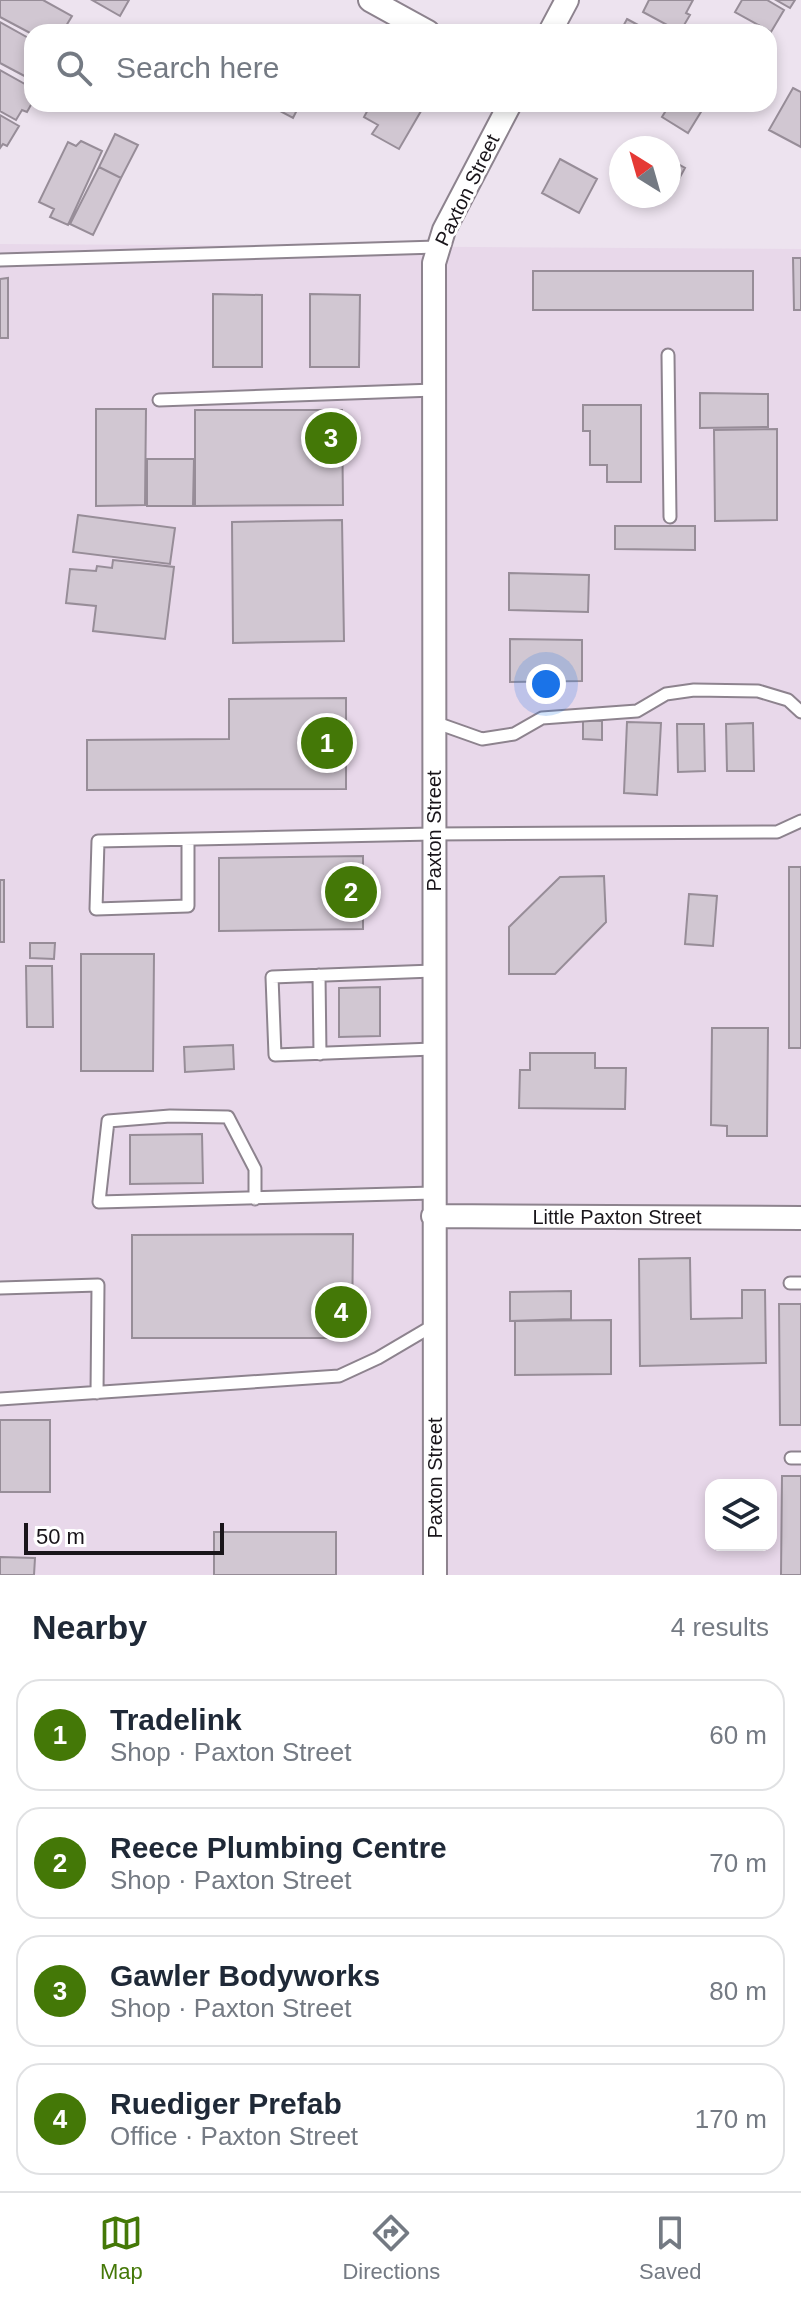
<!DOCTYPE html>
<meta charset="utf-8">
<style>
:root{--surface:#fff;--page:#f6f6f7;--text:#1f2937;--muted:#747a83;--line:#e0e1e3;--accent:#447807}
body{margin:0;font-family:Helvetica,sans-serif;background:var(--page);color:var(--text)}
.controls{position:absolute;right:24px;bottom:24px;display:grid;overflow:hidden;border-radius:16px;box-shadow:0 4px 12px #0003}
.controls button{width:72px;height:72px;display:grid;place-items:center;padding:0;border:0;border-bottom:2px solid var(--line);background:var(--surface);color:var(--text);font:40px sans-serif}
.compass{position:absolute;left:609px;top:136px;width:72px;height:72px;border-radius:50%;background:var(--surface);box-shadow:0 4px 12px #0003;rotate:323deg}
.scale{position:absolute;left:24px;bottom:20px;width:200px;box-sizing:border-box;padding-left:8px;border:4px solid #19151a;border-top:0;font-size:22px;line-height:28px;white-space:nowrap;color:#19151a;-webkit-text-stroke:6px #fff;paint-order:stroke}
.you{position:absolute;left:546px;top:684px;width:28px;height:28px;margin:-20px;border:6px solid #fff;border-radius:50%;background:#1a73e8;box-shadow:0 0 0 12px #1a73e833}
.badge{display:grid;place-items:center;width:52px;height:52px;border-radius:50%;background:var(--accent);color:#fff;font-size:26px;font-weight:700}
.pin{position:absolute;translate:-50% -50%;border:4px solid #fff;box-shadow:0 2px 8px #0006}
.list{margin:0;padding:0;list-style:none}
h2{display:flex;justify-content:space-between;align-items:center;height:104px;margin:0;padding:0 32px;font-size:34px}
h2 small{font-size:26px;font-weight:400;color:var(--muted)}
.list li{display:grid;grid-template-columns:52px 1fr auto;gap:24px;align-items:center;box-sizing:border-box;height:112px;margin:0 16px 16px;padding:0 16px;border:2px solid var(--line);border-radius:24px}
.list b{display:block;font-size:30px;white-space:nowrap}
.list p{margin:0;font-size:26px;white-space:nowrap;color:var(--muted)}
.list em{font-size:26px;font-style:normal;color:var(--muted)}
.icon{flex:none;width:44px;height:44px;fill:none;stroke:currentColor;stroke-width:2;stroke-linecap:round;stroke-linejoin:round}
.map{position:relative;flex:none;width:801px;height:1575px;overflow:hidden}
.search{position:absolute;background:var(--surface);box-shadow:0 4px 12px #0003;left:24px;right:24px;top:24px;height:88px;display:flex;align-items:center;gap:20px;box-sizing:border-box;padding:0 28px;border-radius:24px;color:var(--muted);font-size:30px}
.sheet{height:616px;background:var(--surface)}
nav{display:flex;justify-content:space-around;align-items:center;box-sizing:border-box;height:112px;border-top:2px solid var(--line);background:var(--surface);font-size:22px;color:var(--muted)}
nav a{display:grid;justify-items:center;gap:4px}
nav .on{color:var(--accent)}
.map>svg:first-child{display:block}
.built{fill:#e8d8ea;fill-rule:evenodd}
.building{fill:#d1c7d2;stroke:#978d98;stroke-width:2}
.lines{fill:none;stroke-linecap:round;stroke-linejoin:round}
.lane-casing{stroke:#8d838e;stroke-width:15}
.street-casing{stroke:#8d838e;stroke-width:26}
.lane{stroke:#fff;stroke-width:11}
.street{stroke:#fff;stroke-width:22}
.labels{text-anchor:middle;stroke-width:6;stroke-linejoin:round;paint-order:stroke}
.street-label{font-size:20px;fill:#19151a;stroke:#fff}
</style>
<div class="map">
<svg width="801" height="1575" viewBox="0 0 801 1575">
<rect width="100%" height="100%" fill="#ede3ef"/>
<path class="built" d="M 0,244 L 801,249 L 801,1575 L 0,1575 ZM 711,1485 L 771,1485 L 771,1545 L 711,1545 Z"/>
<path class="building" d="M 0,0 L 43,0 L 72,16 L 66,26 L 71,28 L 69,32 L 32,32 L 32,34 L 0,17 Z
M 92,0 L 129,0 L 120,16 Z
M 649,0 L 693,0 L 686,13 L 690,15 L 680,32 L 643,12 Z
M 742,0 L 767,0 L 784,10 L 771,32 L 735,12 Z
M 776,0 L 795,0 L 790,8 Z
M 627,19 L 651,32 L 620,32 Z
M 0,22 L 32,40 L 32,80 L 0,63 Z
M 0,70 L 32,88 L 32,103 L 27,112 L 22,110 L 16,120 L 0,111 Z
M 793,88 L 801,92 L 801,147 L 769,130 Z
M 267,104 L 300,104 L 293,118 Z
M 371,104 L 409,104 L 421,111 L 399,149 L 372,134 L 378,125 L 364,117 Z
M 670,104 L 700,104 L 704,107 L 688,133 L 662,117 Z
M 0,115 L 19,126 L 7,146 L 3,144 L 0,148 Z
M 115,134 L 138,145 L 121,178 L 99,167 Z
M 81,141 L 102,151 L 68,225 L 50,217 L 54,209 L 39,202 L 68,142 L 76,146 Z
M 560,159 L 597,179 L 579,213 L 542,193 Z
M 669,159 L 685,168 L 673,190 L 669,188 Z
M 99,167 L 121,178 L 93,235 L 70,224 Z
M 793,258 L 801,258 L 801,310 L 794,310 Z
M 533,271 L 753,271 L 753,310 L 533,310 Z
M 8,278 L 8,338 L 0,338 L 0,279 Z
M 213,294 L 262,295 L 262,367 L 213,367 Z
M 310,294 L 360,295 L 359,367 L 310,367 Z
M 700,393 L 768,394 L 768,427 L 700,428 Z
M 583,405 L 641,405 L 641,482 L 607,482 L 607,465 L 590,465 L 590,431 L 583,431 Z
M 96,409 L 146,409 L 145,505 L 96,506 Z
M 195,410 L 342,410 L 343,505 L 195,506 Z
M 777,429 L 777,520 L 715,521 L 714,430 Z
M 147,459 L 194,459 L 193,506 L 147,506 Z
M 78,515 L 175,528 L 170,564 L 73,552 Z
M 342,520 L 344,641 L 233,643 L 232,522 Z
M 615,526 L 695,526 L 695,550 L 615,549 Z
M 113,560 L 174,567 L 165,639 L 93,631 L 96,606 L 66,603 L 70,569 L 96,571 L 97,566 L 112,568 Z
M 509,573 L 589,575 L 588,612 L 509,610 Z
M 510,639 L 582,640 L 582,681 L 510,682 Z
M 346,698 L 346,789 L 87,790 L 87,740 L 229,739 L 229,699 Z
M 583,720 L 602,721 L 602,740 L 583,739 Z
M 627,722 L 661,723 L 657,795 L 624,793 Z
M 753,723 L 754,771 L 727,771 L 726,724 Z
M 677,724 L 704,724 L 705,771 L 678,772 Z
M 363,856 L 363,929 L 219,931 L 219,858 Z
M 789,867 L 801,867 L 801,1048 L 789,1048 Z
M 604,876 L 606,922 L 555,974 L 509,974 L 509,927 L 560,877 Z
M 0,880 L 4,880 L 4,942 L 0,942 Z
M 689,894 L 717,896 L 713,946 L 685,944 Z
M 30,943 L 55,943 L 54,959 L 30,958 Z
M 81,954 L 154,954 L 153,1071 L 81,1071 Z
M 26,966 L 52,966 L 53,1027 L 27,1027 Z
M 380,987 L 380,1036 L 339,1037 L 339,988 Z
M 712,1028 L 768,1028 L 767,1136 L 727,1136 L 727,1126 L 711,1125 Z
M 233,1045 L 234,1069 L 185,1072 L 184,1047 Z
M 530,1053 L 595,1053 L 595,1068 L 626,1068 L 625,1109 L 519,1108 L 520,1070 L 530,1070 Z
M 202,1134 L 203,1183 L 130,1184 L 130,1135 Z
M 353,1234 L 352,1338 L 132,1338 L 132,1235 Z
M 690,1258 L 691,1319 L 742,1318 L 742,1290 L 765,1290 L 766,1363 L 640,1366 L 639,1259 Z
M 571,1291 L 571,1319 L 510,1321 L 510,1292 Z
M 779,1304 L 801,1304 L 801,1425 L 780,1425 Z
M 611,1320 L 611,1374 L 515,1375 L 515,1321 Z
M 0,1420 L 50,1420 L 50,1492 L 0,1492 Z
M 782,1476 L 801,1476 L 801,1575 L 781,1575 Z
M 214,1532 L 336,1532 L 336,1575 L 214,1575 Z
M 0,1557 L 35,1558 L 34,1575 L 0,1575 Z"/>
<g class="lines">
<defs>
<path id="lane" d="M 0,260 L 437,247
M 668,355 L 670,517
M 159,400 L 434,390
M 434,722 L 482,739 L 514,734 L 542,718 L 637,711 L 666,694 L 694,690 L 758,691 L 788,700 L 801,712
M 188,840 L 188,906 L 96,909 L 98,841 L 433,834 L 777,832 L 801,821
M 319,975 L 320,1054
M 433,1049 L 275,1055 L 272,977 L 433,971
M 255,1199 L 255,1169 L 228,1117 L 170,1116 L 108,1121 L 99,1202 L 433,1193
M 790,1283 L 801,1283
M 0,1288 L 98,1285 L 97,1393
M 0,1399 L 339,1376 L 378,1358 L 434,1325
M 791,1458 L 801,1458"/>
<path id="street" d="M 370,0 L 428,32
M 550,32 L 567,0
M 433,1216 L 801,1218
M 435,1575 L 434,263 L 444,230 L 510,104"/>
</defs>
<use href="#lane" class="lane-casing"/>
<use href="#street" class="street-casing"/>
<use href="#lane" class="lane"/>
<use href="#street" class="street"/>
</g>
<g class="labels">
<g class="street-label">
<text transform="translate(467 190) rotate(-64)" y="7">Paxton Street</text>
<text transform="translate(434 831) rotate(-90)" y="7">Paxton Street</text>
<text x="617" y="1224">Little Paxton Street</text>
<text transform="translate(435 1478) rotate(-90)" y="7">Paxton Street</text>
</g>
</g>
</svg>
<div class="controls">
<button><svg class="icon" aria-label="layers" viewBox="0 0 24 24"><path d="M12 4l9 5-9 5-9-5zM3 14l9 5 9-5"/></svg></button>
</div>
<svg class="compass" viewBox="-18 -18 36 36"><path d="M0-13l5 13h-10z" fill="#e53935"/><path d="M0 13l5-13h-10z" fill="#747a83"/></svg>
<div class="scale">50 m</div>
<div class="you"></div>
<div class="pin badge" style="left:327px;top:743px">1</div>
<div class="pin badge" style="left:351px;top:892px">2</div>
<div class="pin badge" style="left:331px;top:438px">3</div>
<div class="pin badge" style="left:341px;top:1312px">4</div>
<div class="search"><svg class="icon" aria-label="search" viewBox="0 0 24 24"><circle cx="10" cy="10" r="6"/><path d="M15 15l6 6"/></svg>Search here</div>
</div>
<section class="sheet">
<h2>Nearby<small>4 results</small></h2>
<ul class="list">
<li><span class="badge">1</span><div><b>Tradelink</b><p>Shop · Paxton Street</p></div><em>60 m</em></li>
<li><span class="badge">2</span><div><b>Reece Plumbing Centre</b><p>Shop · Paxton Street</p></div><em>70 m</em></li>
<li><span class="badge">3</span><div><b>Gawler Bodyworks</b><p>Shop · Paxton Street</p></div><em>80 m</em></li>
<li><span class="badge">4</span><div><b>Ruediger Prefab</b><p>Office · Paxton Street</p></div><em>170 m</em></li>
</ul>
</section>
<nav>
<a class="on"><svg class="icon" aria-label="map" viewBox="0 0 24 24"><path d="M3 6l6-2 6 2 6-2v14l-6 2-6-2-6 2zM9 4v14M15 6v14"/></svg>Map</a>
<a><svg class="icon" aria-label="directions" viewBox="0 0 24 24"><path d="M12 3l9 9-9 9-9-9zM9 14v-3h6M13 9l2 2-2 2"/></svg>Directions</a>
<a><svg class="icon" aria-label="saved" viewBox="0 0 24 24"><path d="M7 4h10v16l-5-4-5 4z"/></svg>Saved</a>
</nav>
